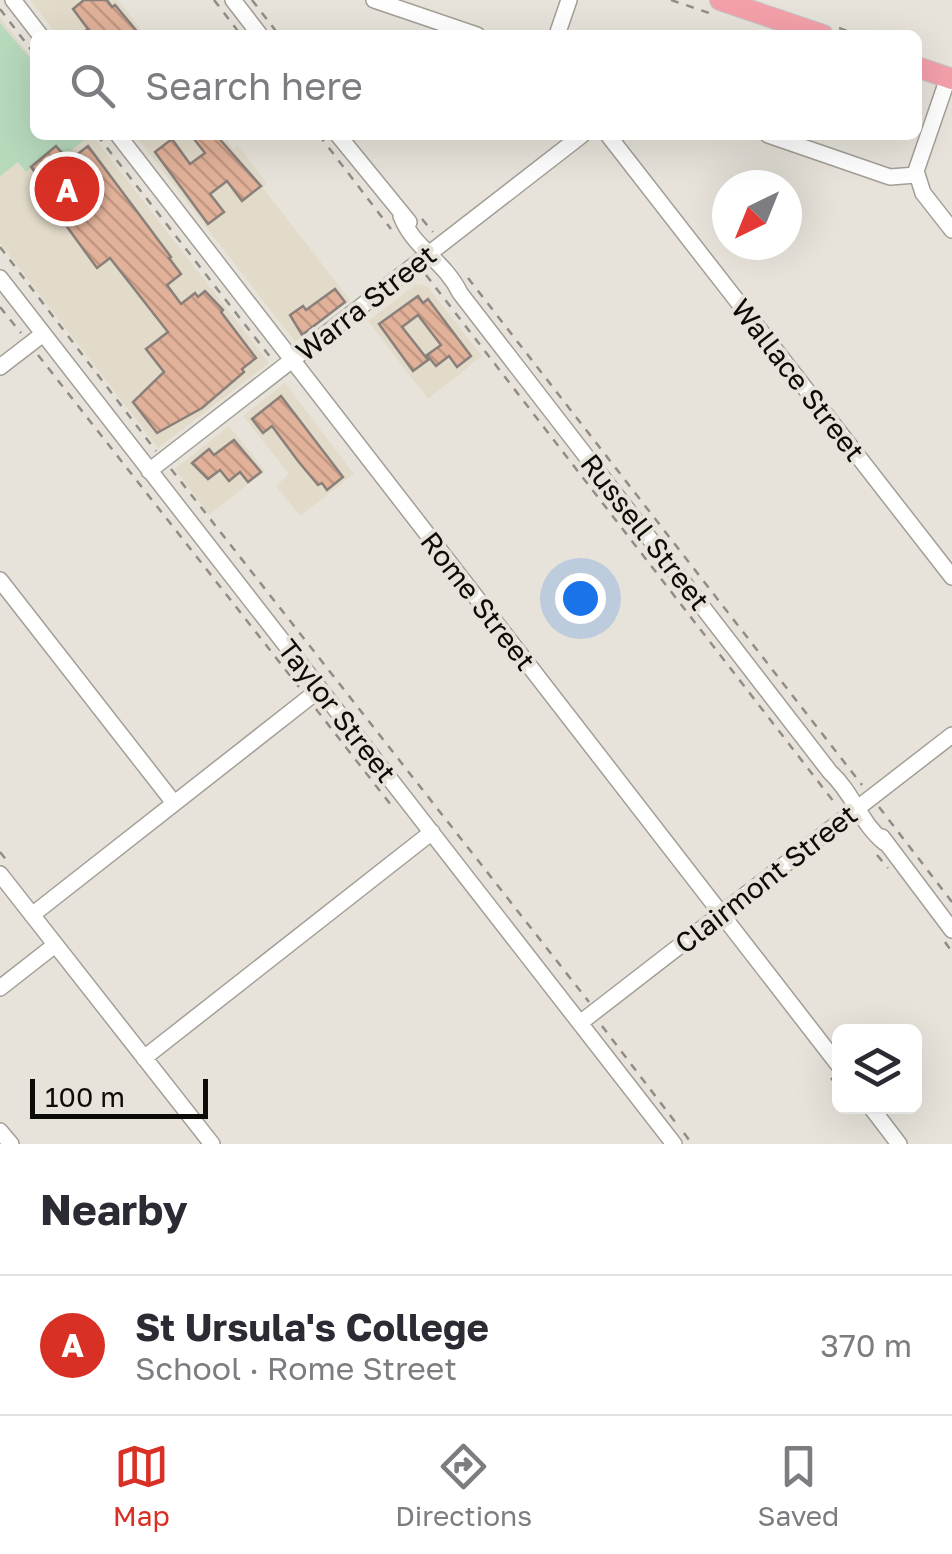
<!DOCTYPE html>
<meta charset="utf-8">
<style>
:root{--surface:#fff;--page:#f2f2f3;--text:#2b2b33;--muted:#7c7c81;--line:#e1e1e2;--accent:#d93025}
body{margin:0;font-family:"Golos Text",sans-serif;background:var(--page);color:var(--text)}
.controls{position:absolute;right:30px;bottom:30px;display:grid;overflow:hidden;border-radius:15px;box-shadow:0 10px 40px #0002}
.controls button{width:90px;height:90px;display:grid;place-items:center;padding:0;border:0;border-bottom:2px solid var(--line);background:var(--surface);color:var(--text);font:50px sans-serif}
.compass{position:absolute;left:712px;top:170px;width:90px;height:90px;border-radius:50%;background:var(--surface);box-shadow:0 10px 40px #0002;rotate:223deg}
.scale{position:absolute;left:30px;bottom:25px;width:178px;box-sizing:border-box;padding-left:10px;border:5px solid #0d0b08;border-top:0;font-size:28px;line-height:35px;white-space:nowrap;color:#0d0b08;-webkit-text-stroke:8px #e7e3da;paint-order:stroke}
.you{position:absolute;left:580px;top:598px;width:35px;height:35px;margin:-25px;border:8px solid #fff;border-radius:50%;background:#1a73e8;box-shadow:0 0 0 15px #1a73e833}
.badge{display:grid;place-items:center;width:65px;height:65px;border-radius:50%;background:var(--accent);color:#fff;font-size:32px;font-weight:700}
.pin{position:absolute;translate:-50% -50%;border:5px solid #fff;box-shadow:0 2px 10px #0006}
.list{margin:0;padding:0;list-style:none}
h2{display:flex;justify-content:space-between;align-items:center;height:130px;margin:0;padding:0 40px;font-size:42px}
h2 small{font-size:32px;font-weight:400;color:var(--muted)}
.list li{display:grid;grid-template-columns:65px 1fr auto;gap:30px;align-items:center;box-sizing:border-box;height:140px;padding:0 40px;border-top:2px solid var(--line)}
.list b{display:block;font-size:38px;white-space:nowrap}
.list p{margin:0;font-size:32px;white-space:nowrap;color:var(--muted)}
.list em{font-size:32px;font-style:normal;color:var(--muted)}
.icon{flex:none;width:55px;height:55px;fill:none;stroke:currentColor;stroke-width:2;stroke-linecap:round;stroke-linejoin:round}
.map{position:relative;flex:none;width:952px;height:1144px;overflow:hidden}
.search{position:absolute;background:var(--surface);box-shadow:0 10px 40px #0002;left:30px;right:30px;top:30px;height:110px;display:flex;align-items:center;gap:25px;box-sizing:border-box;padding:0 35px;border-radius:15px;color:var(--muted);font-size:38px}
.sheet{height:270px;background:var(--surface)}
nav{display:flex;justify-content:space-around;align-items:center;box-sizing:border-box;height:140px;border-top:2px solid var(--line);background:var(--surface);font-size:28px;color:var(--muted)}
nav a{display:grid;justify-items:center;gap:5px}
nav .on{color:var(--accent)}
.map>svg:first-child{display:block}
.built{fill:#e2dbca}
.park{fill:#b7d9bc}
.building{fill:url(#building-back-hatch);stroke:#8a807b;stroke-width:2.5}
.lines{fill:none;stroke-linecap:round;stroke-linejoin:round}
.minor-casing{stroke:#a39f96;stroke-width:18}
.major-casing{stroke:#c5c4c4;stroke-width:22}
.path{stroke:#908d86;stroke-width:2.5;stroke-dasharray:8 8;stroke-linecap:butt}
.minor{stroke:#fff;stroke-width:15}
.major{stroke:#f4a0aa;stroke-width:20}
.labels{text-anchor:middle;stroke-width:8;stroke-linejoin:round;paint-order:stroke}
.street-label{font-size:28px;fill:#0d0b08;stroke:#e7e3da}
</style>
<div class="map">
<svg width="952" height="1144" viewBox="0 0 952 1144">
<defs>
<pattern id="building-back-hatch" width="6" height="6" patternUnits="userSpaceOnUse" patternTransform="scale(2.5)"><rect width="6" height="6" fill="#e2b199"/><path d="M-1 5l2 2M0 0l6 6M5-1l2 2" fill="none" stroke="#c19782"/></pattern>
</defs>
<rect width="100%" height="100%" fill="#e7e3da"/>
<path class="built" d="M 30,0 L 118,0 L 145,35 L 57,35 Z
M 0,17 L 35,62 L 35,135 L 92,135 L 269,363 L 158,448 L 0,243 Z
M 135,135 L 223,135 L 233,149 L 238,146 L 267,183 L 263,188 L 350,300 L 295,342 Z
M 416,284 L 427,286 L 482,356 L 428,399 L 368,321 Z
M 285,383 L 354,474 L 300,516 L 276,486 L 289,474 L 243,416 Z
M 229,426 L 265,471 L 209,515 L 175,469 Z"/>
<path class="park" d="M 0,23 L 35,64 L 35,135 L 89,137 L 37,175 L 31,168 L 26,172 L 18,162 L 0,176 Z"/>
<path class="building" d="M 84,0 L 107,0 L 112,7 L 115,5 L 140,35 L 80,35 L 88,29 L 73,9 Z
M 191,135 L 216,135 L 261,186 L 242,201 L 227,181 L 210,194 L 224,212 L 208,224 L 155,152 L 172,139 L 190,164 L 205,153 Z
M 56,146 L 69,161 L 88,146 L 171,257 L 169,258 L 181,274 L 167,285 L 181,304 L 195,293 L 198,297 L 205,291 L 223,310 L 221,312 L 256,358 L 242,369 L 244,372 L 202,408 L 157,433 L 133,402 L 164,372 L 146,349 L 168,332 L 110,258 L 97,268 L 36,184 L 41,180 L 31,167 Z
M 335,289 L 345,302 L 302,335 L 290,315 L 303,306 L 306,310 Z
M 418,296 L 423,303 L 428,299 L 471,356 L 457,367 L 449,356 L 436,366 L 427,355 L 441,345 L 418,315 L 402,327 L 428,360 L 413,371 L 379,324 Z
M 281,396 L 343,477 L 327,490 L 322,483 L 318,485 L 298,461 L 272,426 L 263,433 L 252,419 Z
M 234,440 L 261,472 L 248,482 L 240,472 L 229,481 L 220,470 L 208,479 L 192,463 L 209,449 L 214,455 Z"/>
<g class="lines">
<defs>
<path id="minor" d="M 13,0 L 40,35
M 233,0 L 260,35
M 374,0 L 477,35
M 557,35 L 569,0
M 948,78 L 916,171 L 923,193 L 952,230
M 118,135 L 840,1067
M 338,135 L 409,222
M 608,135 L 952,577
M 768,135 L 890,177 L 916,175
M 401,216 C 414,249 444,260 460,293 L 830,772 C 854,794 860,823 885,843
M 0,278 L 674,1144
M 0,367 L 43,334
M 149,471 L 582,135
M 0,580 L 174,803
M 882,837 L 952,930
M 0,874 L 212,1144
M 32,915 L 320,689
M 0,988 L 55,945
M 580,1023 L 952,735
M 144,1058 L 432,832
M 870,1106 L 899,1144
M 0,1131 L 11,1144"/>
<path id="major" d="M 720,0 L 823,35
M 917,67 L 952,79"/>
</defs>
<use href="#minor" class="minor-casing"/>
<use href="#major" class="major-casing"/>
<path class="path" d="M 214,0 L 241,35
M 252,0 L 279,35
M 671,0 L 712,14
M 0,9 L 35,55
M 839,28 L 859,35
M 97,135 L 271,358
M 319,135 L 391,229
M 422,219 L 433,232
M 0,247 L 156,451
M 426,275 L 837,806
M 468,278 L 862,785
M 0,307 L 21,333
M 38,355 L 299,687
M 171,469 L 589,1002
M 316,709 L 391,805
M 879,807 L 952,902
M 0,852 L 8,862
M 877,855 L 888,868
M 945,942 L 952,952
M 602,1026 L 679,1127
M 831,1078 L 840,1089
M 684,1133 L 692,1144"/>
<use href="#minor" class="minor"/>
<use href="#major" class="major"/>
</g>
<g class="labels">
<g class="street-label">
<text transform="translate(366 303) rotate(-38)" y="10">Warra Street</text>
<text transform="translate(798 380) rotate(52)" y="10">Wallace Street</text>
<text transform="translate(645 532) rotate(52)" y="10">Russell Street</text>
<text transform="translate(478 601) rotate(52)" y="10">Rome Street</text>
<text transform="translate(337 711) rotate(52)" y="10">Taylor Street</text>
<text transform="translate(766 879) rotate(-38)" y="10">Clairmont Street</text>
</g>
</g>
</svg>
<div class="controls">
<button><svg class="icon" aria-label="layers" viewBox="0 0 24 24"><path d="M12 4l9 5-9 5-9-5zM3 14l9 5 9-5"/></svg></button>
</div>
<svg class="compass" viewBox="-18 -18 36 36"><path d="M0-13l5 13h-10z" fill="#e53935"/><path d="M0 13l5-13h-10z" fill="#7c7c81"/></svg>
<div class="scale">100 m</div>
<div class="you"></div>
<div class="pin badge" style="left:67px;top:189px">A</div>
<div class="search"><svg class="icon" aria-label="search" viewBox="0 0 24 24"><circle cx="10" cy="10" r="6"/><path d="M15 15l6 6"/></svg>Search here</div>
</div>
<section class="sheet">
<h2>Nearby<small></small></h2>
<ul class="list">
<li><span class="badge">A</span><div><b>St Ursula's College</b><p>School · Rome Street</p></div><em>370 m</em></li>
</ul>
</section>
<nav>
<a class="on"><svg class="icon" aria-label="map" viewBox="0 0 24 24"><path d="M3 6l6-2 6 2 6-2v14l-6 2-6-2-6 2zM9 4v14M15 6v14"/></svg>Map</a>
<a><svg class="icon" aria-label="directions" viewBox="0 0 24 24"><path d="M12 3l9 9-9 9-9-9zM9 14v-3h6M13 9l2 2-2 2"/></svg>Directions</a>
<a><svg class="icon" aria-label="saved" viewBox="0 0 24 24"><path d="M7 4h10v16l-5-4-5 4z"/></svg>Saved</a>
</nav>
